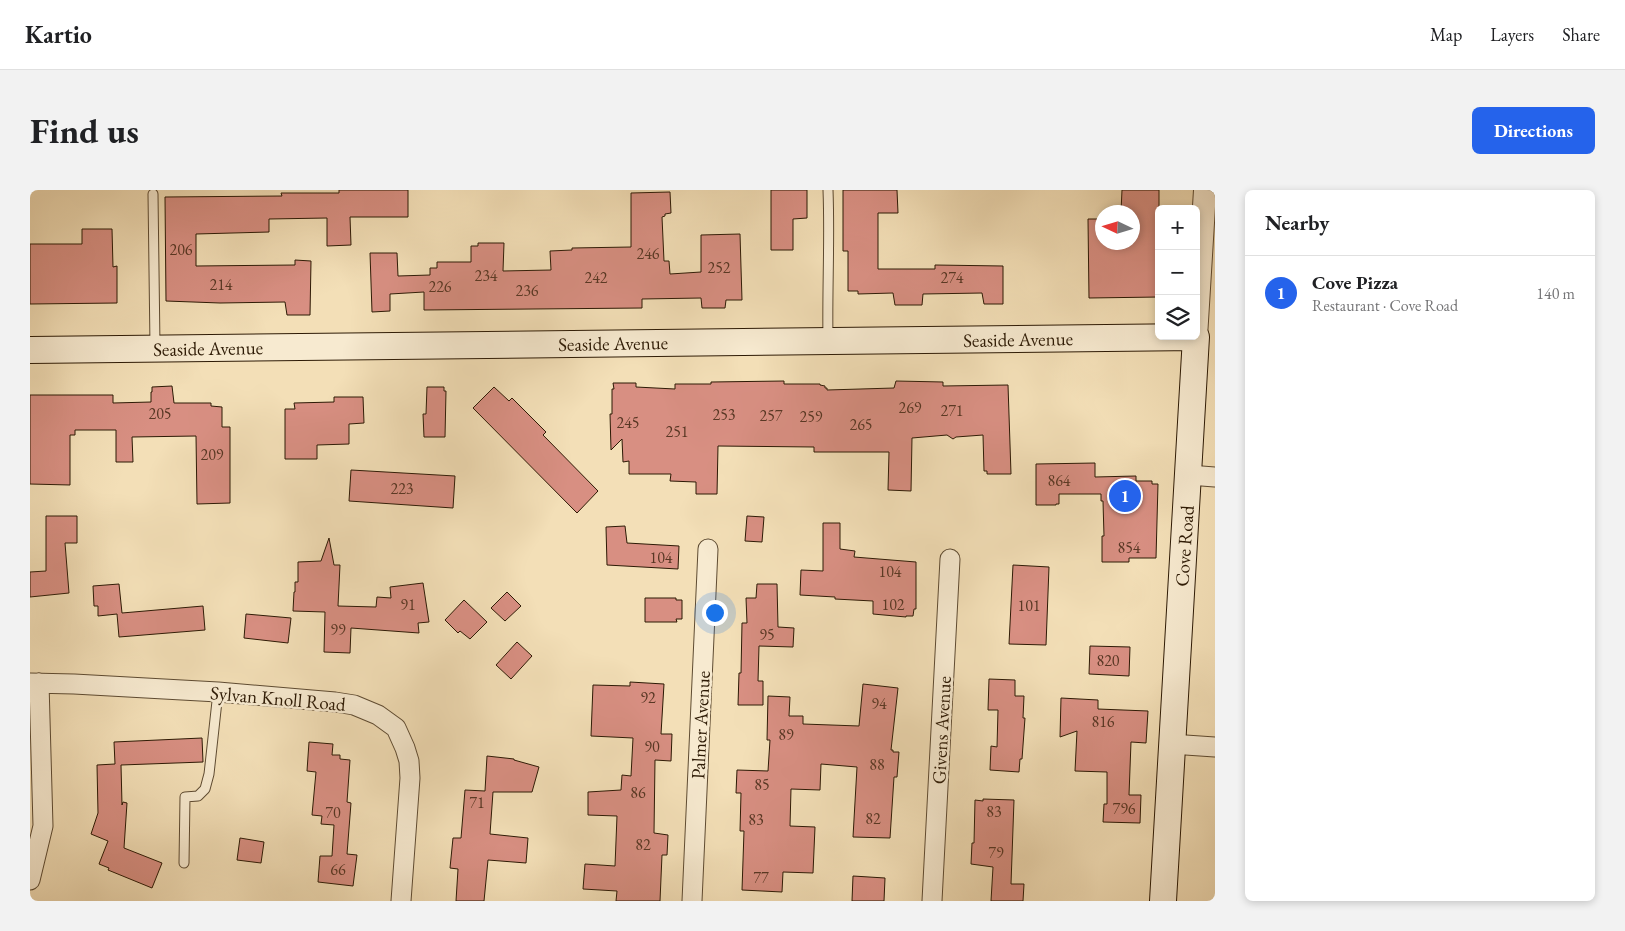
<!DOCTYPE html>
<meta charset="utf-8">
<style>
:root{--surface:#fff;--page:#f2f2f2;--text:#202124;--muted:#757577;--line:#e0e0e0;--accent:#2563eb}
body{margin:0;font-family:"EB Garamond",serif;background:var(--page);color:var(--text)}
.controls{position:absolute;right:15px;top:15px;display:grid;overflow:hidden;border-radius:8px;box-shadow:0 2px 8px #0003}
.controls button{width:45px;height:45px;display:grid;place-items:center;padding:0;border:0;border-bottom:1px solid var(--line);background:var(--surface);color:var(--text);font:25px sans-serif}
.compass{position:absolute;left:1065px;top:15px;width:45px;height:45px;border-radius:50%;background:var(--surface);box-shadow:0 2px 8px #0003;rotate:274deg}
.you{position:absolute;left:684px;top:422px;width:18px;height:18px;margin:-12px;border:4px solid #fff;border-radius:50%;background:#1a73e8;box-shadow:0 0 0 8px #1a73e833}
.badge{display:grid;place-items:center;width:32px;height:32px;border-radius:50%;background:var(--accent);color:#fff;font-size:16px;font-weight:700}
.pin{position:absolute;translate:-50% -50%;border:2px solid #fff;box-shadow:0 1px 5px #0006}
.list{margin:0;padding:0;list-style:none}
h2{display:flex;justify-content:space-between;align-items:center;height:65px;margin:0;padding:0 20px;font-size:21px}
h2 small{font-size:16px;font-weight:400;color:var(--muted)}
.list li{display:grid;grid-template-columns:32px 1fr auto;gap:15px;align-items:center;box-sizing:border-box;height:75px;padding:0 20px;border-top:1px solid var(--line)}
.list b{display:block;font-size:19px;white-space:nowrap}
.list p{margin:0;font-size:16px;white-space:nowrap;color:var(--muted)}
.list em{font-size:16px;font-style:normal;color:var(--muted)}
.icon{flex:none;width:28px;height:28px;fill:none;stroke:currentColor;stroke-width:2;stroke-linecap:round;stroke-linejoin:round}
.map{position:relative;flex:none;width:1185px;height:711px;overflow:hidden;border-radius:8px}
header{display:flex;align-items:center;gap:30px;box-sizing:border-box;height:70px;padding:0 25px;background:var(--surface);border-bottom:1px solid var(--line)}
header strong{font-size:24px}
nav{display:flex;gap:28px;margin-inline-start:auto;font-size:18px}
.intro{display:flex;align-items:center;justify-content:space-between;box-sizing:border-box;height:120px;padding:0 30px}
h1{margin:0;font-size:35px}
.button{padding:12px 22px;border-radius:8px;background:var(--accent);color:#fff;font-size:18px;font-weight:700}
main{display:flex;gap:30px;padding:0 30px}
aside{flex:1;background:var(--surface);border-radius:8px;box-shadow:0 2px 8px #0003}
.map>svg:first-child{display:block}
.building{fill:#d88f82;stroke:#2d1a05}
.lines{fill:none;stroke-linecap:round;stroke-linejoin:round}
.service-casing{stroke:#5e4b32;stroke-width:11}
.minor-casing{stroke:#5e4b32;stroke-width:21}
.tertiary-casing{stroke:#5e4b32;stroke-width:24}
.secondary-casing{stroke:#2d1a05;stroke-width:28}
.service{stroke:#f7ead0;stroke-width:9}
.minor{stroke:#f7ead0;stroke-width:19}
.tertiary{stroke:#f7ead0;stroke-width:22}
.secondary{stroke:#f7ead0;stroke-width:26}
.labels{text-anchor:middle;stroke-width:5;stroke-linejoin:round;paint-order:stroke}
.number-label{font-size:16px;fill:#583724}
.street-label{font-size:19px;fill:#2d1a05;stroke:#f7ead0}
</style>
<header>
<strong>Kartio</strong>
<nav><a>Map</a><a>Layers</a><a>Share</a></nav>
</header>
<div class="intro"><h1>Find us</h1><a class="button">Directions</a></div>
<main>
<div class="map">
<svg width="1185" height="711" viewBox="0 0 1185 711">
<rect width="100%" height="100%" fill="#f3dfb7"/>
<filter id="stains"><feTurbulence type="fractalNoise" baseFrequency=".004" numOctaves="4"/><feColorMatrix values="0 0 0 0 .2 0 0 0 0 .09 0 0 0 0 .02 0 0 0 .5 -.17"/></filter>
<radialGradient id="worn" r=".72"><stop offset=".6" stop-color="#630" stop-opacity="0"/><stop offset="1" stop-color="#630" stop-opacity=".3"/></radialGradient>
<path class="building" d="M 309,0 L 378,0 L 378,27 L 320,27 L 321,55 L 297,56 L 297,28 L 239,29 L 239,42 L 166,44 L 166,76 L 265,75 L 265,70 L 281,71 L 280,125 L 257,125 L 255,112 L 190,113 L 136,111 L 135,7 L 252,6 L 251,3 L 309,3 Z
M 741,0 L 777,0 L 777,28 L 763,29 L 763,60 L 741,60 Z
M 813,0 L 867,0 L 868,23 L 848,23 L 848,79 L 905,79 L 905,75 L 973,76 L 973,114 L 954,114 L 952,103 L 893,104 L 892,115 L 865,115 L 863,103 L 828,104 L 828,101 L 818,101 L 818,61 L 813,61 Z
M 1092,0 L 1129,0 L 1129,107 L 1059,108 L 1058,29 L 1072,29 L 1072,52 L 1102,52 L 1102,22 L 1091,22 Z
M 640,2 L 641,23 L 635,24 L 635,26 L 632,27 L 634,71 L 639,71 L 640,84 L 671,82 L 671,45 L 710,44 L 712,110 L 696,110 L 695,118 L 672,118 L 671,108 L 612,109 L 612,118 L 394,120 L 394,102 L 360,104 L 360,121 L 342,122 L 340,63 L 367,63 L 368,86 L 400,85 L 400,78 L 407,78 L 407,72 L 441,72 L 441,56 L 448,56 L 448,53 L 474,53 L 473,81 L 521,80 L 520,61 L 542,60 L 542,58 L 601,57 L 601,3 Z
M 52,39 L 82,39 L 83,77 L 87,76 L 87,113 L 0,114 L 0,54 L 52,54 Z
M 754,191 L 754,194 L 790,194 L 790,195 L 795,196 L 795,198 L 797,198 L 797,200 L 864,198 L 866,191 L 913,192 L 913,196 L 978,195 L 981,284 L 957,284 L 957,281 L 954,281 L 953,245 L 926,247 L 923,249 L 917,245 L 882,248 L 881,301 L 858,300 L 859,262 L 784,262 L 784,257 L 688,256 L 687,304 L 666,304 L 666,292 L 640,291 L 641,284 L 599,284 L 599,271 L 593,272 L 592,249 L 581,260 L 580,224 L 582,224 L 582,199 L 584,199 L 583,193 L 606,193 L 606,197 L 645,199 L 645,194 L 681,194 L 681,192 Z
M 142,196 L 144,213 L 181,213 L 181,216 L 192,217 L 192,237 L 200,237 L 200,313 L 167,314 L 166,246 L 102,247 L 103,272 L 86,272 L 86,240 L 45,240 L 45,245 L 40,245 L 40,295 L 0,294 L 0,205 L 83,205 L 83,213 L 121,212 L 121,202 L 122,202 L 122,197 Z
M 397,197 L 414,197 L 414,201 L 416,201 L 415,247 L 394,247 L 393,224 L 396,224 Z
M 464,197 L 479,211 L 482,208 L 516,242 L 513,245 L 568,301 L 547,323 L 443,218 Z
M 304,207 L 333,207 L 334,233 L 319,234 L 319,254 L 287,255 L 287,269 L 255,269 L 255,219 L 265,219 L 264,213 L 304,212 Z
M 1065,273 L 1065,287 L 1106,286 L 1106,291 L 1122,291 L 1122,294 L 1128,294 L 1126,368 L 1099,368 L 1099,372 L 1072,372 L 1072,346 L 1074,346 L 1073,311 L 1071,311 L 1071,304 L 1029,304 L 1029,314 L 1026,314 L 1026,315 L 1006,315 L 1006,274 Z
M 321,280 L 425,286 L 423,318 L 319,311 Z
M 16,326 L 47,326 L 47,353 L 35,353 L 39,403 L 0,407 L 0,382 L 16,381 Z
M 717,326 L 734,327 L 732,352 L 715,351 Z
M 793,333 L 810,333 L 810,359 L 825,361 L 824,367 L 886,372 L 886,419 L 884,419 L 883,426 L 876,426 L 876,427 L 843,424 L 843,411 L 805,409 L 805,407 L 770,405 L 771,380 L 793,381 Z
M 595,336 L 597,353 L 649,356 L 648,379 L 577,375 L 576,337 Z
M 299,348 L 304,375 L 310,375 L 308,416 L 346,417 L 347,407 L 361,408 L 360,397 L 393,393 L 399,432 L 388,433 L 389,443 L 321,438 L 320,463 L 294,462 L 295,422 L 263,421 L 264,402 L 265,402 L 265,392 L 268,392 L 268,372 L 291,371 Z
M 983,375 L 1019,377 L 1016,455 L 979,454 Z
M 89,394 L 92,423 L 173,416 L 175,440 L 89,447 L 87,424 L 68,426 L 68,416 L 64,416 L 63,396 Z
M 727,394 L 747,394 L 748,437 L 764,438 L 763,457 L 729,456 L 728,491 L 733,491 L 733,515 L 708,515 L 709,483 L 711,483 L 712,433 L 717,433 L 716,408 L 726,408 Z
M 477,402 L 491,416 L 475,431 L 461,418 Z
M 615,408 L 646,408 L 646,410 L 652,410 L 652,429 L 646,429 L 647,432 L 615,432 Z
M 434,410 L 457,432 L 440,449 L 430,441 L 428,443 L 415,430 Z
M 216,424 L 261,428 L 258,453 L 214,448 Z
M 487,452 L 502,466 L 481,489 L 466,475 Z
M 1060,456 L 1100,457 L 1099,486 L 1059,484 Z
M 959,489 L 985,490 L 985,506 L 994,506 L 993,528 L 995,528 L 992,569 L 990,569 L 989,582 L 960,580 L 961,556 L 967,557 L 968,520 L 958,520 Z
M 600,492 L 634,494 L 631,544 L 642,544 L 641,571 L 625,570 L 624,643 L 638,645 L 637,665 L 632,665 L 630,711 L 586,711 L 587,701 L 553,699 L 555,674 L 585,676 L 587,626 L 558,625 L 558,602 L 591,600 L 592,585 L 601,586 L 603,548 L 561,546 L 563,495 L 600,496 Z
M 833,494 L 868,498 L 861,560 L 863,560 L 863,562 L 869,562 L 867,587 L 864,587 L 860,648 L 823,647 L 827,577 L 791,574 L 790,600 L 761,599 L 760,636 L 785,637 L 783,683 L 753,682 L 752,702 L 712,700 L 714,641 L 710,641 L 711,603 L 706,603 L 707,580 L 738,581 L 740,550 L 737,550 L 738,506 L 760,507 L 759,526 L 773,526 L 773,534 L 829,536 Z
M 1031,508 L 1068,510 L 1068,519 L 1118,521 L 1116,553 L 1101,552 L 1099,605 L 1111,605 L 1110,633 L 1073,632 L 1074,614 L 1077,614 L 1077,582 L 1045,581 L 1047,541 L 1030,547 Z
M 172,548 L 173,572 L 91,575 L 92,615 L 93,612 L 97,613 L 94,658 L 132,673 L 122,698 L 78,680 L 79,678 L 69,674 L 78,651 L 61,644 L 68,623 L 67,575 L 85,574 L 84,552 Z
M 279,552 L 303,554 L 302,565 L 310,565 L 310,569 L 320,570 L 317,612 L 321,613 L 317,664 L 327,665 L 323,696 L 288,692 L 290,666 L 302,666 L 304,635 L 291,634 L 292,626 L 282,625 L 286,582 L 277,581 Z
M 457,566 L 484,569 L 484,570 L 509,577 L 502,602 L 463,602 L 460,644 L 498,648 L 496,673 L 458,670 L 454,711 L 426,711 L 428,679 L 420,678 L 423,648 L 431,648 L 435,600 L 455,601 Z
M 953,609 L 984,610 L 981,694 L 994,694 L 993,711 L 961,711 L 963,677 L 941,674 L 942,653 L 944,653 L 945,610 L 953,611 Z
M 210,648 L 234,652 L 231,673 L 207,670 Z
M 823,686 L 855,688 L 854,711 L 822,711 Z"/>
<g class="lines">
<defs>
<path id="service" d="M 798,0 C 800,50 797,100 798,150
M 123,4 L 125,156
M 154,673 L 155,607 L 168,606 L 175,599 L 179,584 L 188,502"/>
<path id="minor" d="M 1159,285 L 1185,287
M 0,493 L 44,494 L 188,502 L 305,512 L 324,515 L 348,525 L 366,538 L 375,558 L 379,571 L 380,588 L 371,711
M 1141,554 L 1185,557
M 0,690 L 13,636 L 9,493
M 662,711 L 678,359
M 902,711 L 920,369"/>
<path id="tertiary" d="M 1166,147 L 1175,0"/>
<path id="secondary" d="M 0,160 L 1166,147 L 1133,711"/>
</defs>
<use href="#service" class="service-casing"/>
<use href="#minor" class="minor-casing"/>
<use href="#tertiary" class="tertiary-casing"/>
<use href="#secondary" class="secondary-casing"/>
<use href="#service" class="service"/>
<use href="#minor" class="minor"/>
<use href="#tertiary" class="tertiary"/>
<use href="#secondary" class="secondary"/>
</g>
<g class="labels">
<g class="number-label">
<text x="151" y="65">206</text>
<text x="618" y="69">246</text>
<text x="689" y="83">252</text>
<text x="456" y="91">234</text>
<text x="566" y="93">242</text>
<text x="922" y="93">274</text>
<text x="191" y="100">214</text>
<text x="410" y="102">226</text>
<text x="497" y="106">236</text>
<text x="880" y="223">269</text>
<text x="922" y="226">271</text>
<text x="130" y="229">205</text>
<text x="694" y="230">253</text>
<text x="741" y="231">257</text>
<text x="781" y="232">259</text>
<text x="598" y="238">245</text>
<text x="831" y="240">265</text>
<text x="647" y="247">251</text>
<text x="182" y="270">209</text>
<text x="1029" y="296">864</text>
<text x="372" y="304">223</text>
<text x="1099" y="363">854</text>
<text x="631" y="373">104</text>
<text x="860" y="387">104</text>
<text x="378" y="420">91</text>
<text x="863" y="420">102</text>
<text x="999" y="421">101</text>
<text x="308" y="445">99</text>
<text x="737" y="450">95</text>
<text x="1078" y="476">820</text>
<text x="618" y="513">92</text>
<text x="849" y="519">94</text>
<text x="1073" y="537">816</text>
<text x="756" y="550">89</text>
<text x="622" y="562">90</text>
<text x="847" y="580">88</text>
<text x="732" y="600">85</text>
<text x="608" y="608">86</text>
<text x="447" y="618">71</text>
<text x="1094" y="624">796</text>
<text x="964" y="627">83</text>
<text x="303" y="628">70</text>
<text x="843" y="634">82</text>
<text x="726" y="635">83</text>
<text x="613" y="660">82</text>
<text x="966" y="668">79</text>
<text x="308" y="685">66</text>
<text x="731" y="693">77</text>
</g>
<g class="street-label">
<text transform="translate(988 149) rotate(-1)" y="7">Seaside Avenue</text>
<text transform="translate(583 153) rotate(-1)" y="7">Seaside Avenue</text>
<text transform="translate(178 158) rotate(-1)" y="7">Seaside Avenue</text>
<text transform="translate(1154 356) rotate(-86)" y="7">Cove Road</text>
<text transform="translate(248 508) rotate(5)" y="7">Sylvan Knoll Road</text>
<text transform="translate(670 535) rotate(-87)" y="7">Palmer Avenue</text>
<text transform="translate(911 540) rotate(-87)" y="7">Givens Avenue</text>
</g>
</g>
<rect width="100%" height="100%" filter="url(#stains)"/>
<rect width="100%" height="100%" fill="url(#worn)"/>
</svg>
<div class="controls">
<button>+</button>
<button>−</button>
<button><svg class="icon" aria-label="layers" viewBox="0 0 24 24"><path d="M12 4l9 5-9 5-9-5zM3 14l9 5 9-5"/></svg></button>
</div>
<svg class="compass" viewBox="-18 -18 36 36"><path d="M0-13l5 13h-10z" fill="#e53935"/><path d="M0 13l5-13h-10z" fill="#757577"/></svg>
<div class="you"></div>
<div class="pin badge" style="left:1095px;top:306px">1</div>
</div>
<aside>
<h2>Nearby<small></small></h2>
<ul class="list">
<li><span class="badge">1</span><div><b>Cove Pizza</b><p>Restaurant · Cove Road</p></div><em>140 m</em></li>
</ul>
</aside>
</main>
